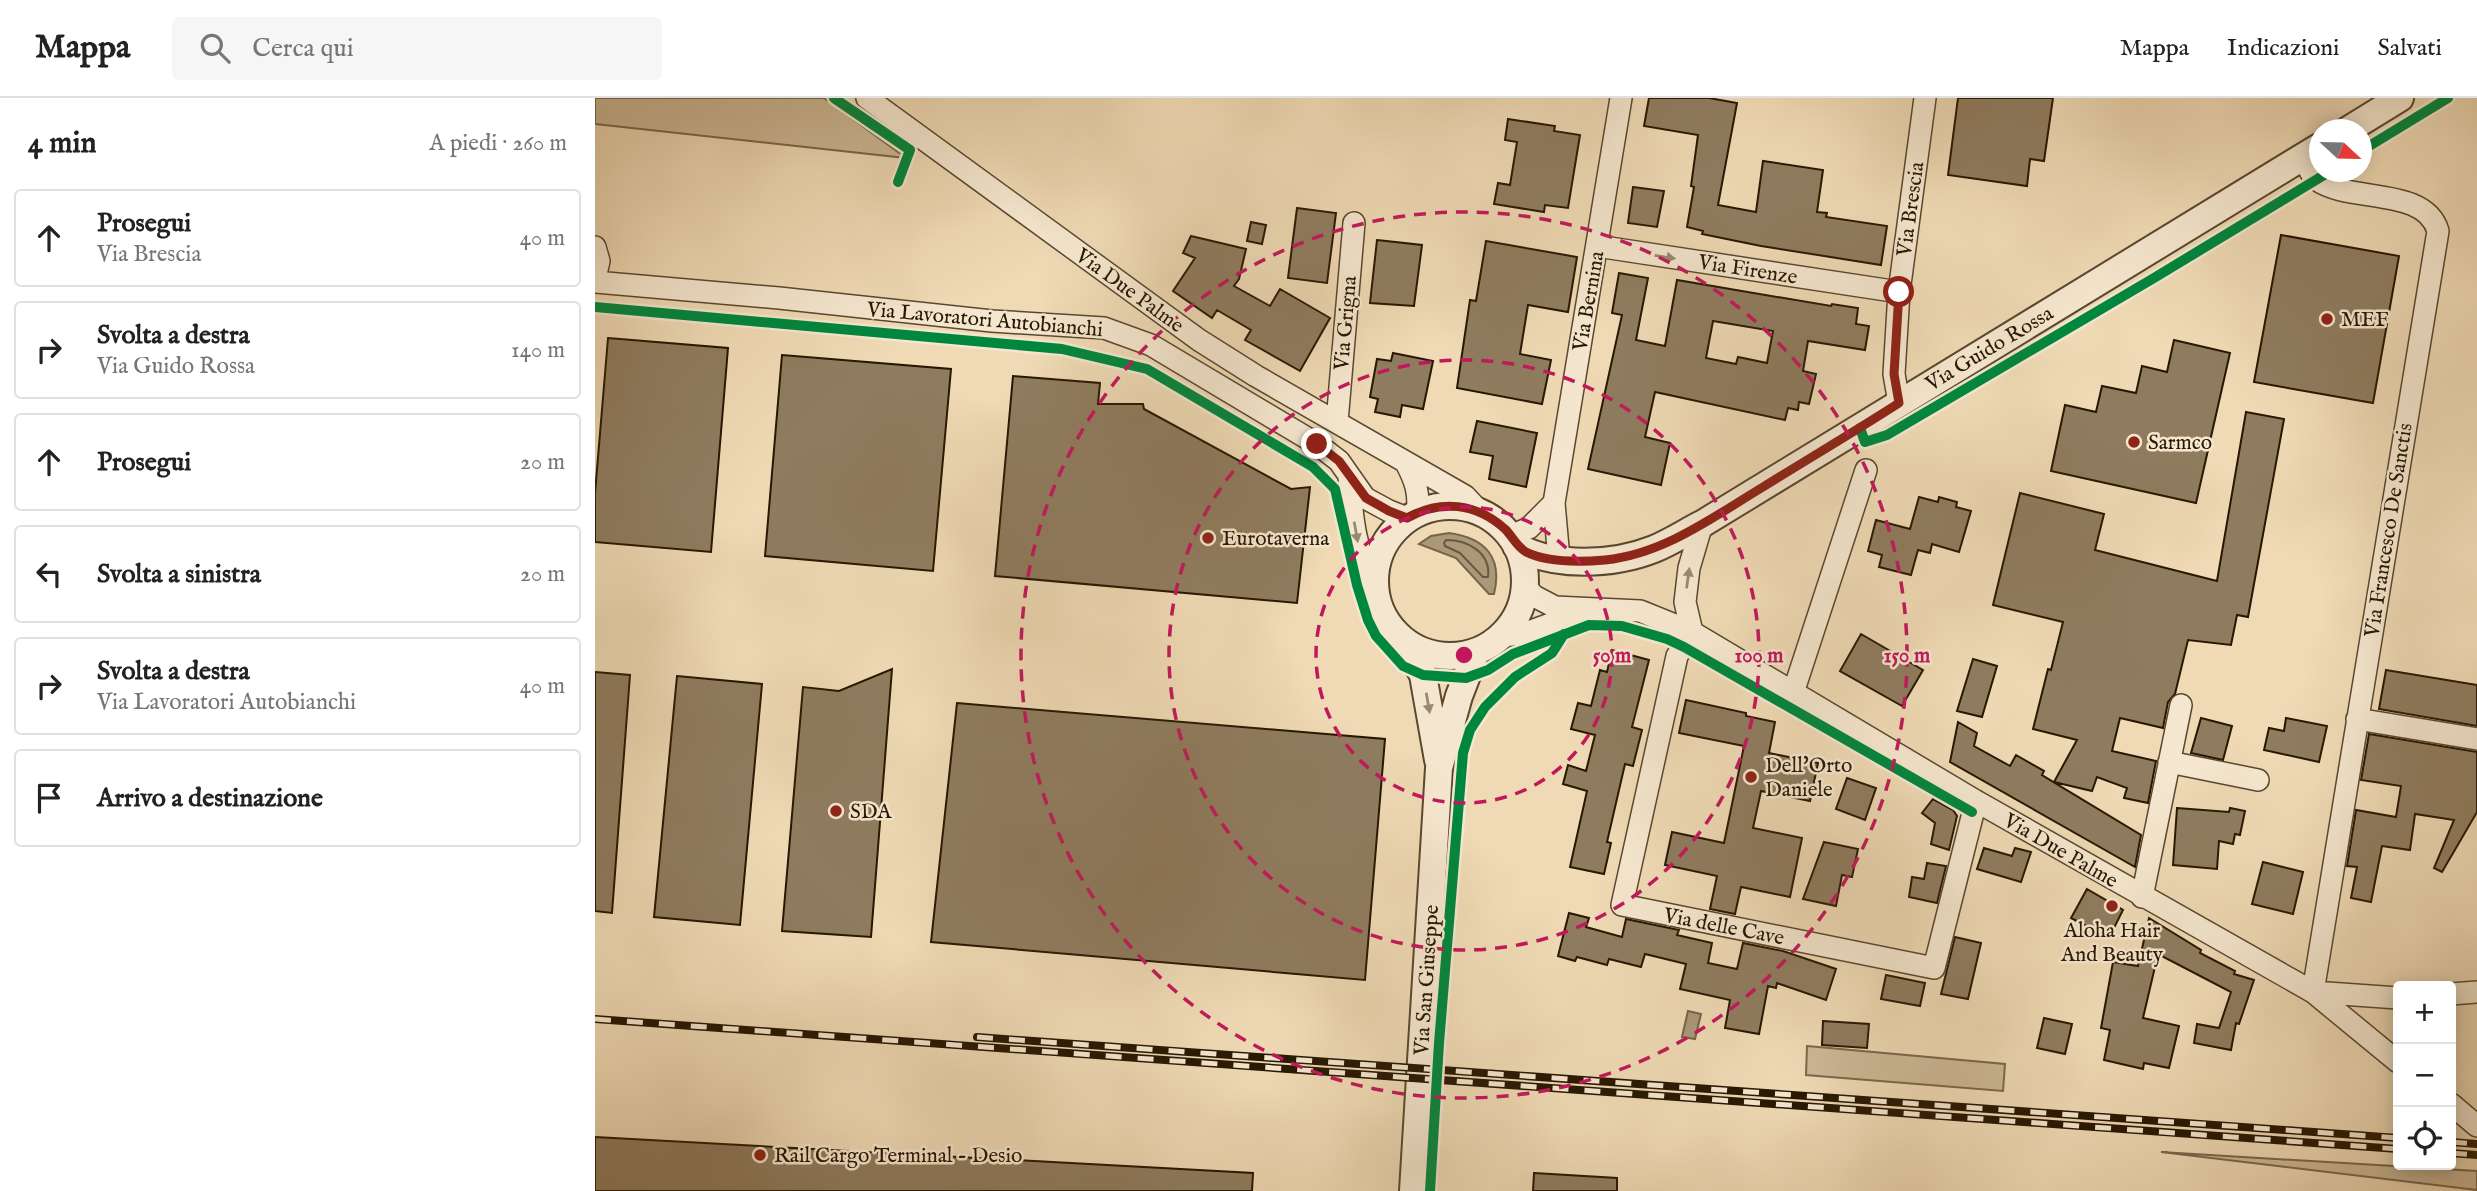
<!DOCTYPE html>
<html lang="it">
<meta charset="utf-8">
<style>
:root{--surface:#fff;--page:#f6f6f6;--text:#222;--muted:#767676;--line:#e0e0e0}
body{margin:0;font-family:"IM FELL English",serif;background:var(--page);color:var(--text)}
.controls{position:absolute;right:21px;bottom:21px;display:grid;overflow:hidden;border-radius:7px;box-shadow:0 4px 18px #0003}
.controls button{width:63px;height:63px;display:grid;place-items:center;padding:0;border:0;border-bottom:2px solid var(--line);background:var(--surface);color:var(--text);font:35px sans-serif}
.compass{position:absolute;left:1714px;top:21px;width:63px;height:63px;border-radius:50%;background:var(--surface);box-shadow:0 4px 18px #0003;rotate:112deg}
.stop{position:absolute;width:21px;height:21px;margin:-16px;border:5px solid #8f2418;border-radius:50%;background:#fff}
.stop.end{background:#8f2418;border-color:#fff;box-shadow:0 2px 7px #0008}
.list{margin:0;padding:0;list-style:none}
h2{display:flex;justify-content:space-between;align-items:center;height:91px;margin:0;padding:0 28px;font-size:30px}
h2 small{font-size:23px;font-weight:400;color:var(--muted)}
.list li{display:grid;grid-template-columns:46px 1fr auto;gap:21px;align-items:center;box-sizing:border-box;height:98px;margin:0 14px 14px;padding:0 14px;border:2px solid var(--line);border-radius:7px}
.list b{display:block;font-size:26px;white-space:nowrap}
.list p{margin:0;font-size:23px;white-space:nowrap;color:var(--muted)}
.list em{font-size:23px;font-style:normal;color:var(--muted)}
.icon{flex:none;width:38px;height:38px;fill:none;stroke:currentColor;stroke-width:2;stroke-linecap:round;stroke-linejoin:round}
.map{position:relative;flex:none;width:1882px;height:1093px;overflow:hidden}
header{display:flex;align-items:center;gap:42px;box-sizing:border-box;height:98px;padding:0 35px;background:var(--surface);border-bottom:2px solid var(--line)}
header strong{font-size:33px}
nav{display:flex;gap:38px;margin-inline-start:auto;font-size:24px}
.search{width:490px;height:63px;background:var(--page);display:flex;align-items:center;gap:18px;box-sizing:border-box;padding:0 24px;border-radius:7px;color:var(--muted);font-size:26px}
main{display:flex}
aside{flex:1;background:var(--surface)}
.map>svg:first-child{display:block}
.green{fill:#cdb997;stroke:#7a684c;stroke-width:2}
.water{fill:#ab9878;stroke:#766449;stroke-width:2}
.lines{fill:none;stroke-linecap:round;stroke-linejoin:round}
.shore{stroke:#69583d;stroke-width:2}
.building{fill:#8f7c5f;stroke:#271702;stroke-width:2;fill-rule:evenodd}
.minor-casing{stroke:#59482f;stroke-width:24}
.tertiary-casing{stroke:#59482f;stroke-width:30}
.minor{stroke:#f5e7cf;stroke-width:21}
.tertiary{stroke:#f5e7cf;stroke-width:26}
.rail-casing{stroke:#271702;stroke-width:8}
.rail{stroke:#f5e7cf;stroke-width:5;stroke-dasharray:16;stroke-linecap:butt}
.cycleway-casing{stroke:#f5e7cf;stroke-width:15}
.cycleway{stroke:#00873e;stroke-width:10}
.oneway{fill:#988973}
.route{stroke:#8f2418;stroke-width:9}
.ring{fill:none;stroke:#c2185b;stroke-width:3.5;stroke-dasharray:12 9}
.poi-dot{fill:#8f2418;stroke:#f5e7cf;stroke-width:2.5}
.labels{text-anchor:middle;stroke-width:5;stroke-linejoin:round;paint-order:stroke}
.street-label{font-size:21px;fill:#271702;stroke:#f5e7cf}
.poi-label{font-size:21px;fill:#271702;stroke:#f5e7cf;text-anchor:start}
.centre{fill:#c2185b;stroke:#f5e7cf;stroke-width:3.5}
.ring-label{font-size:21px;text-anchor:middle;font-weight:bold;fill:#c2185b;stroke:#f5e7cf;stroke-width:5;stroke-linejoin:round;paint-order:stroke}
</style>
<header>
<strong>Mappa</strong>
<div class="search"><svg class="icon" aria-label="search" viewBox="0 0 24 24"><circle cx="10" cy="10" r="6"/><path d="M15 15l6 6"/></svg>Cerca qui</div>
<nav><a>Mappa</a><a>Indicazioni</a><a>Salvati</a></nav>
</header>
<main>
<aside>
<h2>4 min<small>A piedi · 260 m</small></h2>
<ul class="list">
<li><svg class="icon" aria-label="ahead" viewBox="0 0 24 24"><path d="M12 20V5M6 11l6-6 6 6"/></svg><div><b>Prosegui</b><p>Via Brescia</p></div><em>40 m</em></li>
<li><svg class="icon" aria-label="right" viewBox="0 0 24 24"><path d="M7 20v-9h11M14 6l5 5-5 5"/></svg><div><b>Svolta a destra</b><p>Via Guido Rossa</p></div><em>140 m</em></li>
<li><svg class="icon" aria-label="ahead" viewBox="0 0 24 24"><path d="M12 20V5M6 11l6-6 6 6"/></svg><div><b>Prosegui</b></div><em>20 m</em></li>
<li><svg class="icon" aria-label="left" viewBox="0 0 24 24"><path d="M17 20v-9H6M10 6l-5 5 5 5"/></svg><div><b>Svolta a sinistra</b></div><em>20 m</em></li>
<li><svg class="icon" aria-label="right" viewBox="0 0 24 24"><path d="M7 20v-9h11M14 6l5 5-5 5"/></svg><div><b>Svolta a destra</b><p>Via Lavoratori Autobianchi</p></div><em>40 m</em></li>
<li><svg class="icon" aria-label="arrive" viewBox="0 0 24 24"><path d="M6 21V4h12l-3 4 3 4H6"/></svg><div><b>Arrivo a destinazione</b></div></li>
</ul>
</aside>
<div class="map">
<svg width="1882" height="1093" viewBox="0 0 1882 1093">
<rect width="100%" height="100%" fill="#efdab5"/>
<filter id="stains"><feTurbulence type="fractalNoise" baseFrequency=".00286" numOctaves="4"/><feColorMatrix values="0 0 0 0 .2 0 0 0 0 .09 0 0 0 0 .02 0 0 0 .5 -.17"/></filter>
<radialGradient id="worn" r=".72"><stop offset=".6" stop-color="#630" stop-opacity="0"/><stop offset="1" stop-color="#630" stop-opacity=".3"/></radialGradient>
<path class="green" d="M 0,0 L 229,0 L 311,60 L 0,26 Z
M 1212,948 L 1410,966 L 1408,993 L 1211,977 Z
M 1566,1054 L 1882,1073 L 1882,1092 Z"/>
<path class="water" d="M 854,435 C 890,440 908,459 899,496 L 894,496 L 861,460 L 824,446 L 836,438 Z
M 1093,913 L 1106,916 L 1100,941 L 1087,939 Z"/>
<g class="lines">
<path class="shore" d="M 851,442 C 872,442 896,454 893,479 L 888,479 L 865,455 L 850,448 L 849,445 Z"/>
</g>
<path class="building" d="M 1054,0 L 1114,0 L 1142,5 L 1123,107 L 1161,114 L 1168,63 L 1228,72 L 1222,114 L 1232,115 L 1231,119 L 1292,128 L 1286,167 L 1166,148 L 1107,136 L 1108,133 L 1092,129 L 1099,89 L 1096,88 L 1103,37 L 1049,28 Z
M 1363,0 L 1458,0 L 1449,63 L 1435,61 L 1432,88 L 1353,77 Z
M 913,21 L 960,28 L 959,33 L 985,37 L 973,110 L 950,107 L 949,114 L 899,106 L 903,85 L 915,87 L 922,44 L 910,42 Z
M 1038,89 L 1069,93 L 1062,129 L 1033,125 Z
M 702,110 L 741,115 L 732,185 L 693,180 Z
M 656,124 L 671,127 L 667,146 L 652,143 Z
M 1686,137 L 1804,158 L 1778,305 L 1659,284 Z
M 596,138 L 651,151 L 644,181 L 639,188 L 675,208 L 685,191 L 735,220 L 705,273 L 650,242 L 656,232 L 622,212 L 617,220 L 578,193 L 600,160 L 588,155 Z
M 782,142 L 827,147 L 819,208 L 775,205 Z
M 891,143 L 982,159 L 973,214 L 933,207 L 925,256 L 956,262 L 947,306 L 862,290 L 875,202 L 881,203 Z
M 1024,175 L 1053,180 L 1041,242 L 1070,248 L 1082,182 L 1236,208 L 1237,206 L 1263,210 L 1261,226 L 1274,228 L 1270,252 L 1213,243 L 1208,273 L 1221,276 L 1214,306 L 1204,304 L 1203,312 L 1193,310 L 1190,322 L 1060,294 L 1050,339 L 1075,345 L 1066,387 L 993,371 L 1027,217 L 1017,215 ZM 1118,223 L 1178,233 L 1172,265 L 1143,259 L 1141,266 L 1111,260 Z
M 13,240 L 133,250 L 116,454 L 0,444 L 0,395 Z
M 1579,242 L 1635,255 L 1601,405 L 1456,373 L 1470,307 L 1501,314 L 1507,288 L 1541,295 L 1547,268 L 1572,274 Z
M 798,255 L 838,263 L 828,311 L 807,307 L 805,319 L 780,314 L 783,301 L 775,299 L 782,261 L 796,263 Z
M 187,257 L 356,271 L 338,473 L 170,458 Z
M 418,278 L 505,285 L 503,306 L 548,306 L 549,311 L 696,391 L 715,389 L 702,505 L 400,478 Z
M 1651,314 L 1689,321 L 1653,519 L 1642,517 L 1636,547 L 1593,542 L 1580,596 L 1573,604 L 1568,630 L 1525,620 L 1517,653 L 1561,663 L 1553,705 L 1529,700 L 1532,690 L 1502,679 L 1497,693 L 1459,684 L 1482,642 L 1438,631 L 1453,571 L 1456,572 L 1468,524 L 1398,507 L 1425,395 L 1509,416 L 1500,452 L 1622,483 Z
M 882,323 L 942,335 L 931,389 L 894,381 L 898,358 L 875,354 Z
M 1324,399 L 1343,404 L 1344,399 L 1362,404 L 1361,409 L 1376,413 L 1364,454 L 1337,446 L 1335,455 L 1323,452 L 1316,477 L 1284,469 L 1287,457 L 1273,453 L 1281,422 L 1315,431 Z
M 1266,536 L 1328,572 L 1307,608 L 1245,573 Z
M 1017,552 L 1054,562 L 1037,629 L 1047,632 L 1038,668 L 1030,666 L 1012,744 L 1016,745 L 1009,776 L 975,769 L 992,693 L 968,686 L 973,667 L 991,673 L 1000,637 L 976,631 L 983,605 L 996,608 L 1005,572 L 1012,574 Z
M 1378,561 L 1402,568 L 1387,619 L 1362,613 Z
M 297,571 L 276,839 L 187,833 L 208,589 L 244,593 Z
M 1791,572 L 1882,587 L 1882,628 L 1784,611 Z
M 0,574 L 35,577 L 17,815 L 0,813 Z
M 82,578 L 167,586 L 145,827 L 59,819 Z
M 1091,602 L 1151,615 L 1151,618 L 1180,624 L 1174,655 L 1223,665 L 1215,703 L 1166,693 L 1158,730 L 1207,740 L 1195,799 L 1146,789 L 1140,816 L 1115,811 L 1122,778 L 1070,767 L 1077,734 L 1129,745 L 1149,648 L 1084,635 Z
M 362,605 L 790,641 L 770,882 L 336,844 Z
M 1606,620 L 1637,628 L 1628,662 L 1596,655 Z
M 1691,620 L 1732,628 L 1724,664 L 1669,652 L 1674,630 L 1689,633 Z
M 1363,624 L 1382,635 L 1379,648 L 1415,668 L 1421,657 L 1449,673 L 1447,677 L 1546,737 L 1540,769 L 1355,664 Z
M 1774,636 L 1882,654 L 1882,714 L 1847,774 L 1839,770 L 1859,722 L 1820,716 L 1815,752 L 1787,748 L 1776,804 L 1756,800 L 1762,769 L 1752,768 L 1761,712 L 1801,719 L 1806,688 L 1766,682 Z
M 1252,680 L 1281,690 L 1270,722 L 1241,711 Z
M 1338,701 L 1358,712 L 1362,718 L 1354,752 L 1336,746 L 1340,725 L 1327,715 Z
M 1582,710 L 1634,714 L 1635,710 L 1650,713 L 1645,737 L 1640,736 L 1638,746 L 1624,743 L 1622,771 L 1578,767 Z
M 1229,744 L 1263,751 L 1257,779 L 1247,777 L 1241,808 L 1208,801 Z
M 1389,750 L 1417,758 L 1420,750 L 1436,754 L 1426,784 L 1382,771 Z
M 1668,764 L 1708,774 L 1698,816 L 1657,806 Z
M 1332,765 L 1351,768 L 1342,805 L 1314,799 L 1317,779 L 1329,781 Z
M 1492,791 L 1528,812 L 1514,840 L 1476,820 Z
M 974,815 L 994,820 L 991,829 L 1027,839 L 1031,821 L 1084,832 L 1082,837 L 1117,845 L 1113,865 L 1142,871 L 1148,845 L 1188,853 L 1241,871 L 1231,902 L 1182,885 L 1181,890 L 1173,888 L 1164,936 L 1130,930 L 1135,902 L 1085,891 L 1091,866 L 1050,856 L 1046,869 L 1014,861 L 1012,867 L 982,859 L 980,863 L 963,858 Z
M 1554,820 L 1606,852 L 1605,855 L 1640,873 L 1639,876 L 1659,882 L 1644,926 L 1641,925 L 1636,952 L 1599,945 L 1602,926 L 1624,930 L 1636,894 L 1563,856 L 1548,920 L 1584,928 L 1574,970 L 1549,965 L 1548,971 L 1509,962 L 1515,932 L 1506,930 L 1518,864 L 1543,868 Z
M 1360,839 L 1386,845 L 1373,901 L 1346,896 Z
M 1291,877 L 1330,885 L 1325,908 L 1286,901 Z
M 1449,920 L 1477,926 L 1470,956 L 1442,950 Z
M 1228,923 L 1274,926 L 1272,950 L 1227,947 Z
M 0,1039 L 658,1075 L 657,1093 L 0,1093 Z
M 939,1075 L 1022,1080 L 1022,1093 L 938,1093 Z"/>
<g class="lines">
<defs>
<path id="minor" d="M 272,0 L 604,242 L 661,278 L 870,398 L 884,413
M 1709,59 C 1712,66 1716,78 1722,82 C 1754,105 1830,88 1843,133 L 1718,894
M 1002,148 L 1304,194
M 0,149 L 4,163 L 0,180
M 0,184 L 184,200 L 397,223 L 509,230 L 556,247 L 722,346 L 744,363 L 770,400 L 794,413 L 812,420
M 1304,305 L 1299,276 L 1304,194 L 1330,0
M 742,324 L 759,125
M 811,365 C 820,382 825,395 822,415
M 754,379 C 757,415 759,453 779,485
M 1107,426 L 1094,470 L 1090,504 L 1097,534 L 1082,558 L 1027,807 L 1339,870 L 1381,703
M 916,438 L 934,430 L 959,405
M 964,461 L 959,405 L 1026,0
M 930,488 L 939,498 L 960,509 L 1045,513 L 1097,534 L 1381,703 L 1718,894 L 1803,964
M 906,538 L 928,536 L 988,514
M 1198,595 L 1271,372
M 1762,621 L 1882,641
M 1574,664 L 1663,682
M 1547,799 L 1586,607
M 1718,894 L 1803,900
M 1856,896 L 1882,894
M 1856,1006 L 1882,1028"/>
<path id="tertiary" d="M 1753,32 L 1805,0
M780 483a75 75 0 1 1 150 0a75 75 0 1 1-150 0Z
M 921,448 C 959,470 1019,467 1059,451 C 1076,444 1091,434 1107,426 L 1724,49
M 810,544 L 828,577 L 843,662
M 818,1093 L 844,670 L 864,598 L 881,554"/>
</defs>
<use href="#minor" class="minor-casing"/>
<use href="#tertiary" class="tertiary-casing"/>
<use href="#minor" class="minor"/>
<use href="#tertiary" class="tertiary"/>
<defs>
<path id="rail" d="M 0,921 L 1803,1051
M 382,939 L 1803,1040
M 1856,1044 L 1882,1046
M 1856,1055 L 1882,1057"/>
</defs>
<use href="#rail" class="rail-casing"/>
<use href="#rail" class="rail"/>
<defs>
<path id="cycleway" d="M 239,0 L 315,52 L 303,84
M 1766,53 L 1853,0
M 0,209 L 467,251 L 552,271 L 718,369 L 740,391 L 762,487 L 773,522 L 781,538 L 808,568 L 828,577 L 871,580 L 893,572 L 918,556 L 994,527 L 1027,528 L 1072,541 L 1089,549 L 1377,714
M 1265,330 L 1270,344 L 1292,337 L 1559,180 L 1734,74
M 835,1093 L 844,945 L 868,655 L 875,632 L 890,609 L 920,579 L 957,555 L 969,536"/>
</defs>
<use href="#cycleway" class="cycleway-casing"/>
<use href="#cycleway" class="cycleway"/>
</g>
<defs><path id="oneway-solid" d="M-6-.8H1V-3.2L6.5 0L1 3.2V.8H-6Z" transform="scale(1.75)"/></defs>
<g class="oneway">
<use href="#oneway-solid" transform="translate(1070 159) rotate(9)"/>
<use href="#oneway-solid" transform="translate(761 434) rotate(80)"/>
<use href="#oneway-solid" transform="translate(1093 480) rotate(-82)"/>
<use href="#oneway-solid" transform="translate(833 605) rotate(80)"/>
</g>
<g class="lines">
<path class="route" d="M 722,346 L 744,363 L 771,400 L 794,413 L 812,420 C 846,401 881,405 910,431 C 918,439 921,448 931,454 C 953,465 986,464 1010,462 C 1069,456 1118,419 1168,389 C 1213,361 1259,334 1304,305 L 1299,276 L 1304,194"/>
</g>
<g class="ring">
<circle cx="869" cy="557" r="148"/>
<circle cx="869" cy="557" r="295"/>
<circle cx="869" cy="557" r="443"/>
</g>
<g class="poi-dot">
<circle cx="1732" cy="221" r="7"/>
<circle cx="1539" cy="344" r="7"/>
<circle cx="613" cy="440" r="7"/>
<circle cx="1156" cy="679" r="7"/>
<circle cx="241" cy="713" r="7"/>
<circle cx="1517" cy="808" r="7"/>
<circle cx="165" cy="1057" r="7"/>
</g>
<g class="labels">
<g class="street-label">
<text transform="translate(1315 111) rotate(-82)" y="7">Via Brescia</text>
<text transform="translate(1153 171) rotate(9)" y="7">Via Firenze</text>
<text transform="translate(535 192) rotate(36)" y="7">Via Due Palme</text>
<text transform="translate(993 203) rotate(-80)" y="7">Via Bernina</text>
<text transform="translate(390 221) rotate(5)" y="7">Via Lavoratori Autobianchi</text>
<text transform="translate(750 225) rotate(-85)" y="7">Via Grigna</text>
<text transform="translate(1394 250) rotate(-31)" y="7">Via Guido Rossa</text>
<text transform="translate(1793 432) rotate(-81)" y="7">Via Francesco De Sanctis</text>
<text transform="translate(1466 752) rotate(30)" y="7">Via Due Palme</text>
<text transform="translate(1129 828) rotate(11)" y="7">Via delle Cave</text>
<text transform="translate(831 882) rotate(-86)" y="7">Via San Giuseppe</text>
</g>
<g class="poi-label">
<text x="1746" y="228">MEF</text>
<text x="1553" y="351">Sarmco</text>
<text x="627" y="447">Eurotaverna</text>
<text x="1170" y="674">Dell'Orto<tspan x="1170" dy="24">Daniele</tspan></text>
<text x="255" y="720">SDA</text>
<text x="1517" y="839" text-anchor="middle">Aloha Hair<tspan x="1517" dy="24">And Beauty</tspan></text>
<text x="179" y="1064">Rail Cargo Terminal - Desio</text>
</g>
</g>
<circle cx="869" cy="557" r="10" class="centre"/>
<g class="ring-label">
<text x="1017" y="564">50 m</text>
<text x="1164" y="564">100 m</text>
<text x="1312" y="564">150 m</text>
</g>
<rect width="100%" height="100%" filter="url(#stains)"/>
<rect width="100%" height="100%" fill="url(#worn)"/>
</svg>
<div class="controls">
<button>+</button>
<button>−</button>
<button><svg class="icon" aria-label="locate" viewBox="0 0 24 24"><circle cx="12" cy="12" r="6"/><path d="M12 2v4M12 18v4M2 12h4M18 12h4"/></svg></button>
</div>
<svg class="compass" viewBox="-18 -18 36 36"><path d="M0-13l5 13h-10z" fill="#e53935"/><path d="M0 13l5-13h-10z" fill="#767676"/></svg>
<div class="stop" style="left:1304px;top:194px"></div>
<div class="stop end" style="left:722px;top:346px"></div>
</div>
</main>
